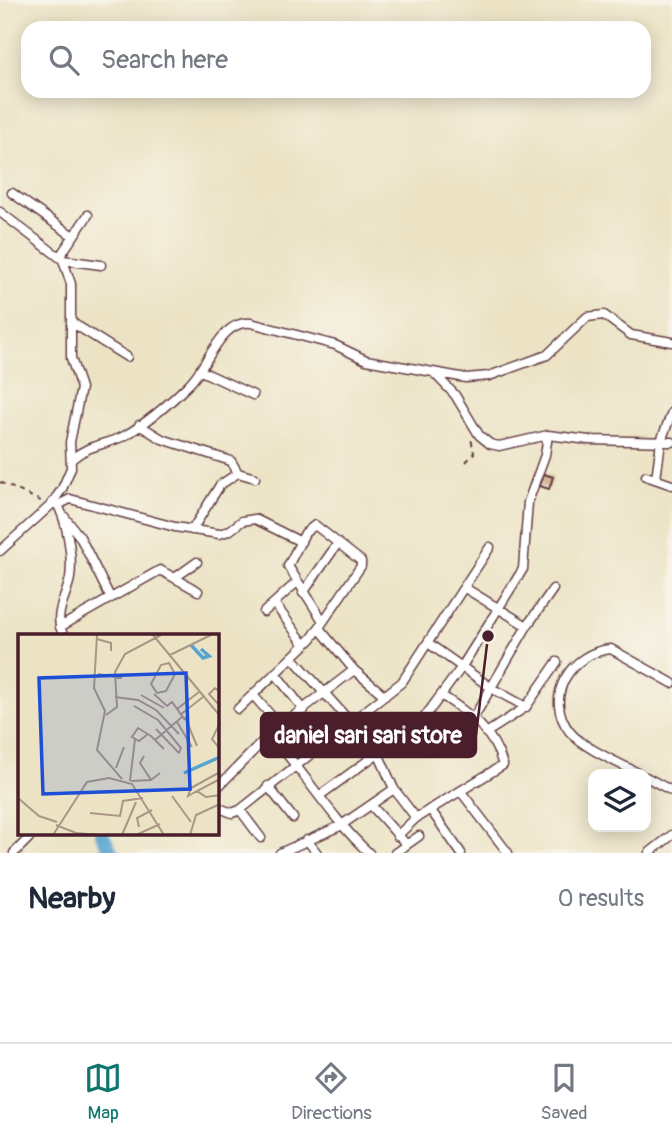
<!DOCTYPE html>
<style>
:root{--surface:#fff;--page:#f2f2f3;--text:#1f2937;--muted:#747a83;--line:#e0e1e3;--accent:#0f766e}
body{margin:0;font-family:Pangolin,sans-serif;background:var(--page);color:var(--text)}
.controls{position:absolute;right:21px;bottom:21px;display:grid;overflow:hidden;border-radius:14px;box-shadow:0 4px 18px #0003}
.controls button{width:63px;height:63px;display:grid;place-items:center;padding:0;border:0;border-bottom:2px solid var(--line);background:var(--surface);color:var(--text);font:35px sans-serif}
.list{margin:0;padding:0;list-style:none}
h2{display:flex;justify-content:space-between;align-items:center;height:91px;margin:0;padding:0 28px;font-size:30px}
h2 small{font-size:23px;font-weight:400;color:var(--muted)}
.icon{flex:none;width:38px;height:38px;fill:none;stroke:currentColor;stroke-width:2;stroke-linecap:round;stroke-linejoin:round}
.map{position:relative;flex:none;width:672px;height:853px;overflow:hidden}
.search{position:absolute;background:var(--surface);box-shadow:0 4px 18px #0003;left:21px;right:21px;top:21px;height:77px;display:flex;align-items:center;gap:18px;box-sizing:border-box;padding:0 24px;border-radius:21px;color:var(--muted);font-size:26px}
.sheet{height:189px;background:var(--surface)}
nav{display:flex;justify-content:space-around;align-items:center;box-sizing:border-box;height:98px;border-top:2px solid var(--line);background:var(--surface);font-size:19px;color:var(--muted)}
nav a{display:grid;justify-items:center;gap:4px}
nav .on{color:var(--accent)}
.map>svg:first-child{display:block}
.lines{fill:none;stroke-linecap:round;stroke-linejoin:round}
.river{stroke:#55a4cf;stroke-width:14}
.building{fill:#c79d77}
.minor-casing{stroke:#623c42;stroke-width:11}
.path{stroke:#623c42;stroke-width:2;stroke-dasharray:5 5;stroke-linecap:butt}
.minor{stroke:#fff;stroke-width:8}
.inset-river{fill:none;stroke:#55a4cf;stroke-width:3.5}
.inset-road{fill:none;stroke:#ab9587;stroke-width:2}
.view{fill:#1d4ed8;fill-opacity:0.15;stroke:#1d4ed8;stroke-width:3.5}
.inset-edge{fill:none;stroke:#4a1f2b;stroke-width:3.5}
.leader{fill:none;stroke:#4a1f2b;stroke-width:2.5}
.callout-dot{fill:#4a1f2b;stroke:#f7f3e8;stroke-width:2.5}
.callout{fill:#4a1f2b;stroke:#4a1f2b;stroke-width:2.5}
.callout-label{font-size:23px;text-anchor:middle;font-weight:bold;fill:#fff}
</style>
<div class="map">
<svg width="672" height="853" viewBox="0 0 672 853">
<rect width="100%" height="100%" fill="#f7f3e8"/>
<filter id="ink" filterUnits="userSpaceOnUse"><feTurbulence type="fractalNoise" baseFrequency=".0143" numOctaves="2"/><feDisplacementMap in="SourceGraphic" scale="14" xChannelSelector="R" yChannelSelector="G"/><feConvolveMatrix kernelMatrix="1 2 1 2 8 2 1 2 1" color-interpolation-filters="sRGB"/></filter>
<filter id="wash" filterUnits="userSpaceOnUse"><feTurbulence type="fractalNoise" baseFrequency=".00686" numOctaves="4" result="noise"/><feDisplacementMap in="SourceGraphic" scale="28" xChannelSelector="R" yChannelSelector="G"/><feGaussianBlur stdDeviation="1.57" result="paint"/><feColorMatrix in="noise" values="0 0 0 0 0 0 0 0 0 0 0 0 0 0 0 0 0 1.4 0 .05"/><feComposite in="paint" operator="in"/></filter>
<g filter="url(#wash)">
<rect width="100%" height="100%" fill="#ece3c4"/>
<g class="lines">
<path class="river" d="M 102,834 L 112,853"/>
</g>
<g id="blocks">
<path class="building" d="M 544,474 L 553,477 L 549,489 L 540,486 Z"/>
</g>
</g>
<g filter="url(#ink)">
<use href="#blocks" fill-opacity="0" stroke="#623c42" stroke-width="2"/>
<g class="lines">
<defs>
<path id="minor" d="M 12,193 L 73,236
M 0,212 L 63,260 L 71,284 L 71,358 L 81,388 L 70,442 L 71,468 L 62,489 L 50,506 L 0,551
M 60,256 L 88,215
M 63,260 L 101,265
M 71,322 L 127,357
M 201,371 L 253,395
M 434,373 L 455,395 L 479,435 L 490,444 L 499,446 L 548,435 L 589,440 L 672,442
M 139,425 L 162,439 L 231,461 L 238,473 L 255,478
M 72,459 C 89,444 107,445 126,435 C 148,422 171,402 189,384 C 209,365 220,320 251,323 L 335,345 L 366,360 L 466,378 L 489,376 L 547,355 L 587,317 L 604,315 L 631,335 L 672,342
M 646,476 L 672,485
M 656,479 L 661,441 L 672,412
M 56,502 C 67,519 73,557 70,578 C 66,599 52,615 64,636
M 58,505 L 70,499 L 175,527 L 219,534 L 229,531 L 242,521 L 255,519 L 301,542
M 63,515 L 80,537 L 110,597
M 192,530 L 220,485 L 238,473
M 176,577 L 197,562
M 465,588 L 527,626
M 303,593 L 338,543
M 274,603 L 305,645
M 264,612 L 297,582
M 60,627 L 160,570 L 198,591
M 319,628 L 354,670 L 385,696
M 428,643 L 493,689 L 526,707
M 292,657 L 378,753 L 394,789 L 416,818
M 275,673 L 304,710
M 253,695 L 281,727
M 238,709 L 312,638 L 361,566 L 361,561 L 315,525 L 305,533 L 288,566 L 323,621
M 474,717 L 527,626 L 553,589
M 486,733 L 526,707 L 557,662
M 270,734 C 305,773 330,817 369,853
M 640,774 C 621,764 583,748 570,732 C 542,697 571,652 611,649 L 672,683
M 646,777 L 672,791
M 268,786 L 293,818
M 217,788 L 270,734 L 354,670
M 462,793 L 508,853
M 319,796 L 421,722 L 461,668 L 523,569 L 528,502 L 545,455 L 548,435
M 371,805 L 406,844
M 217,807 L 232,813 L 240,810 L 402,682 L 490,547
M 430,809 L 461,853
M 240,810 L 261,838
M 397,836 L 416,818 L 503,765 C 493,730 470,714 441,695
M 307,840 L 317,853
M 14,853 L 29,838
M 280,853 L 340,826 L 394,789
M 395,853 L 419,836
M 649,853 L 672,835"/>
</defs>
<use href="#minor" class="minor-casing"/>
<path class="path" d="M 466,462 L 474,453 L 471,438
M 0,482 L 43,502"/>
<use href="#minor" class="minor"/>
</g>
</g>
<g transform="translate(18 634)">
<rect width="201" height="201" fill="#ece3c4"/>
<path class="inset-river" d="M 173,11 L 185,24 L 191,22 L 183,15M 166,139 L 202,123"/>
<path class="inset-road" d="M 79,1 L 76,54 L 87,77 L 79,116 L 104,145M 135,1 L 202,82M 79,5 L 93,9 L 93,17M 152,21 L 193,1M 151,29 L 157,40 L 148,57 L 139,59 L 133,50 L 143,31 ZM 80,40 L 104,44M 202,58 L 197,54 L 191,60 L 202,72M 136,60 L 149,72 L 154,68 L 167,86M 123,61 L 146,74M 97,63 L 120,66 L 138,76 L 161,100M 116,72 L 140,86 L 163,114 L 161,119M 159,75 L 181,58M 88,81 L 99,73 L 97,38 L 107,20 L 143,1M 162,81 L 185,63M 167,83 L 179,112M 159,88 L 174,113M 202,89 L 194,105 L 202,115M 138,95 L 161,119M 130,100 L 121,107 L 114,103 L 120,94 L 133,102 L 146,115M 137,106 L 164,83M 126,122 L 122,129 L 133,146M 98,134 L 106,113M 202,145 L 179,157 L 188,163 L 202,161M 112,147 L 117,105M 113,147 L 133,146 L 142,139M 179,157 L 170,162 L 173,154 L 202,138M 154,162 L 173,188M 0,164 L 21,182 L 39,188M 72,179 L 102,182 L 105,167 L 125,164M 38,191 L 58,199 L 82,201M 121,193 L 119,184 L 134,176M 35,201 L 69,148 L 91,144 L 114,150 L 146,201M 104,201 L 118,168M 118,201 L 142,190M 172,201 L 178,181 L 202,170"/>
<path class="view" d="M 168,39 L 172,155 L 25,160 L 21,44 Z"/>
<rect width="201" height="201" class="inset-edge"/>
</g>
<path class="leader" d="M488 636L476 735"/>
<circle class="callout-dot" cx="488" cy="636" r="7"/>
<rect class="callout" x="261" y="713" width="215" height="44" rx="7"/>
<g class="callout-label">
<text x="368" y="743">daniel sari sari store</text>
</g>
</svg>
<div class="controls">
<button><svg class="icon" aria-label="layers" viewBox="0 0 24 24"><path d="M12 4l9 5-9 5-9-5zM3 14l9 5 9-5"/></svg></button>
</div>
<div class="search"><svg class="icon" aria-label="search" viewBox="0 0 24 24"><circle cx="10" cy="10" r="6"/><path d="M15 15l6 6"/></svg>Search here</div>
</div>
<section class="sheet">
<h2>Nearby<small>0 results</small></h2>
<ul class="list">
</ul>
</section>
<nav>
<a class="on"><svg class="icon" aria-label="map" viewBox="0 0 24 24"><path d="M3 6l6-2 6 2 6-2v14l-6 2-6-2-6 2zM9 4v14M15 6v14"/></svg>Map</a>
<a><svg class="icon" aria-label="directions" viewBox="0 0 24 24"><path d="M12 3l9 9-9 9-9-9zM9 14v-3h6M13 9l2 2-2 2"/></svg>Directions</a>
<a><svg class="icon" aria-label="saved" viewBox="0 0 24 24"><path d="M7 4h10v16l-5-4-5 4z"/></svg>Saved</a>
</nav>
